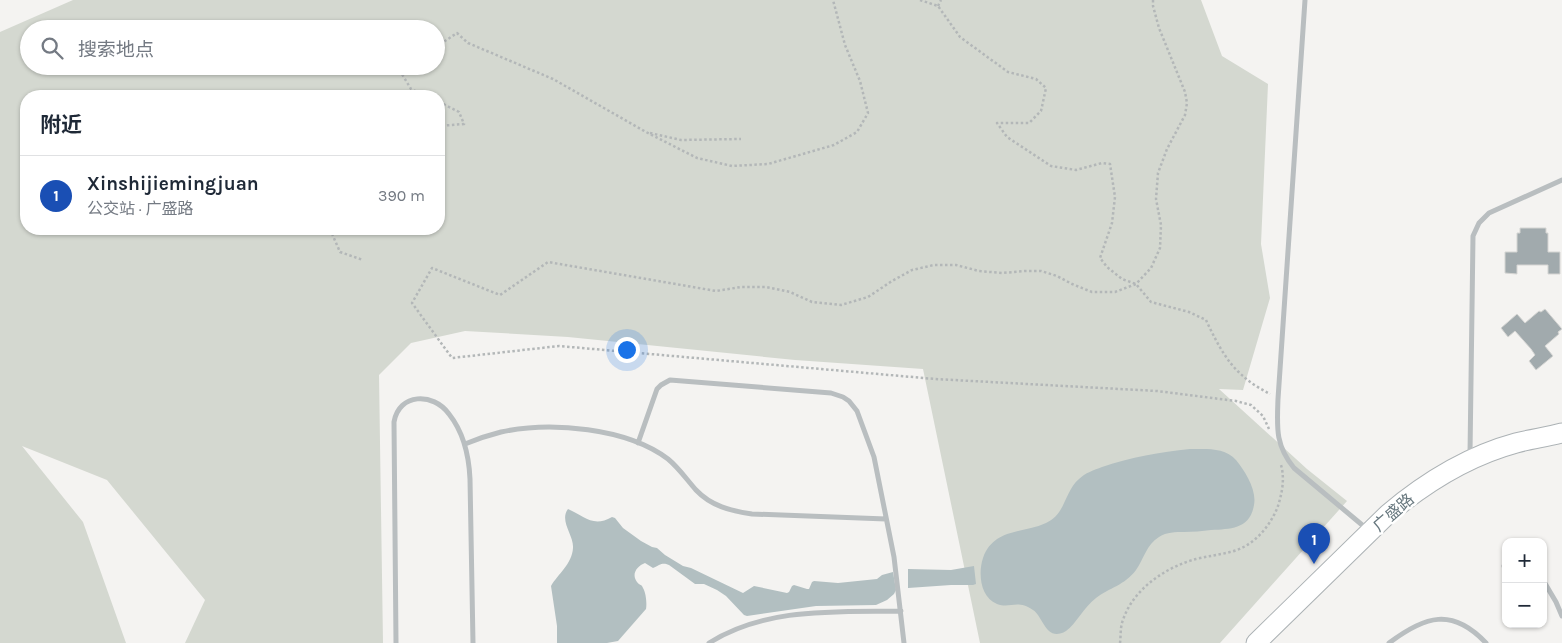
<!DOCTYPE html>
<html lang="zh">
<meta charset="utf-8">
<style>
:root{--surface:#fff;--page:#f6f6f7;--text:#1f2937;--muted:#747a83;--line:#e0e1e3;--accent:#ca443a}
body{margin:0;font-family:Karla,"Noto Sans SC",sans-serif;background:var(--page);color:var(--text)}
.controls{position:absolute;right:15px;bottom:15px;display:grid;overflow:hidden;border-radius:10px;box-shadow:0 1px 4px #0004}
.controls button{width:45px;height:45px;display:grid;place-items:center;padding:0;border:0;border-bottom:1px solid var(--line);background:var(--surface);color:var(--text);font:25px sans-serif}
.you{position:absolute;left:626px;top:349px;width:18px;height:18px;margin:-12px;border:4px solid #fff;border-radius:50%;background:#1a73e8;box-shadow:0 0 0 8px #1a73e833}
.badge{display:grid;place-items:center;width:32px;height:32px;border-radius:50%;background:var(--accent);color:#fff;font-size:16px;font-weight:700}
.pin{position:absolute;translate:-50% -41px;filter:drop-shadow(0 1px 2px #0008)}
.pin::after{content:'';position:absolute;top:26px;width:18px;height:15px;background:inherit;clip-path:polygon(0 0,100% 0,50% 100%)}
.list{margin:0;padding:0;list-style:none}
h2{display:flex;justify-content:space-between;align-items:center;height:65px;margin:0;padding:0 20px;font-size:21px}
h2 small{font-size:16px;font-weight:400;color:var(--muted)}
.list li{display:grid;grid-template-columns:32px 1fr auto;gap:15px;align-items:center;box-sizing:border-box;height:80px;padding:0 20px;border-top:1px solid var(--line)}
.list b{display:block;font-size:19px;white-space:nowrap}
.list p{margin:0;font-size:16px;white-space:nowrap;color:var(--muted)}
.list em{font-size:16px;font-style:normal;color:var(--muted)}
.icon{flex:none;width:28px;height:28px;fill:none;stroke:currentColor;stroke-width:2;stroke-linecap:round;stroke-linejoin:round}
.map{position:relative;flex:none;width:1562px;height:643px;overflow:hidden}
.search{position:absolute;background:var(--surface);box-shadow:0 1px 4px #0004;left:20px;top:20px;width:425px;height:55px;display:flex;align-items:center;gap:12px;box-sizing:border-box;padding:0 18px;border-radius:28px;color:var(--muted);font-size:19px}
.panel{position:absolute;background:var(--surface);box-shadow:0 1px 4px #0004;left:20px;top:90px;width:425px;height:145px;border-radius:20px}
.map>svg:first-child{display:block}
.green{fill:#d4d8d0;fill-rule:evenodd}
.water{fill:#b2bfc1}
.building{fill:#a1aaad;stroke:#d5d5d3}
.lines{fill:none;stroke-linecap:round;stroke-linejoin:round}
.secondary-casing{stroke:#acb2b5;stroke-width:21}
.path{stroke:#b3b7b8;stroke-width:2.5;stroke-dasharray:2.5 2.5;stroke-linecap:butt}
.street{stroke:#b9bec0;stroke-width:5}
.secondary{stroke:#fff;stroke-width:19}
.labels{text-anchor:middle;stroke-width:5;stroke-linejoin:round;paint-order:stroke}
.street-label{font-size:16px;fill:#67777e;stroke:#fff}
</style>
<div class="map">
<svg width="1562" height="643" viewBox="0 0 1562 643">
<rect width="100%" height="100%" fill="#f4f3f1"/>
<path class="green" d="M 73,0 L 1201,0 L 1222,56 L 1268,84 L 1261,244 L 1270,298 L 1243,390 L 1219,389 L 1307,469 L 1347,501 L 1220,643 L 980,643 L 923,369 L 795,360 L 568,337 L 465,331 L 411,343 L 379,375 L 383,643 L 185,643 L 205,600 L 107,480 L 22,446 L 83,522 L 126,643 L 0,643 L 0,32 ZM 29,29 L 436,29 L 436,66 L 29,66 ZM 26,96 L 439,96 L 439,229 L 26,229 Z"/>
<path class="water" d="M 1190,449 C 1206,449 1225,447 1236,460 C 1245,471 1257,490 1254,505 C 1250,529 1231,529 1211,530 C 1202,531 1193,532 1184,532 C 1175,532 1167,532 1159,537 C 1146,545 1144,559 1136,570 C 1125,585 1109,588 1096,598 C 1084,607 1076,624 1066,631 C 1046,643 1043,616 1033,610 C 1017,599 1010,609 997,604 C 980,597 978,573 983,558 C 994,528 1022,534 1046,523 C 1066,514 1064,492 1079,479 C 1085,473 1094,470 1102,467 C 1131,457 1160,452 1190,449 Z
M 568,509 C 584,516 593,528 612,517 L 615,518 L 623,528 L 641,541 L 652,547 L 657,548 L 665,555 L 683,566 L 691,568 L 743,593 L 754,586 L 787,593 L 789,592 L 792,586 L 794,585 L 807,589 L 809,589 L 812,582 L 814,581 L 838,583 L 877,579 L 882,575 L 893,572 L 896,590 L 894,594 L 887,600 L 876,605 L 816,606 L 747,616 L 744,615 L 726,596 L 717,590 L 704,584 L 695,584 L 669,565 C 662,562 660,565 653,568 L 645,563 C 637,566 631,574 637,582 C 641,587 641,583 643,588 C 646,593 647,603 646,609 L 618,641 L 607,643 L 557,643 L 557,626 L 551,586 C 558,574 572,564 573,548 C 574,535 559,521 568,509 Z
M 974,566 L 976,584 L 973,585 L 951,585 L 908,588 L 908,569 L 951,570 Z"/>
<path class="building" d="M 1520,228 L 1546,228 L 1546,233 L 1548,233 L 1548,252 L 1560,252 L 1560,274 L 1548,274 L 1548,265 L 1517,265 L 1517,274 L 1505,273 L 1505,252 L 1517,252 L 1517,233 L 1520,233 Z
M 1545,309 L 1562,329 L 1558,332 L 1559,334 L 1545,346 L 1553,356 L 1536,370 L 1529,361 L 1535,355 L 1531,349 L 1515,331 L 1508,337 L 1501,328 L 1517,314 L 1525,323 L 1539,311 L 1541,312 Z"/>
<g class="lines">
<defs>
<path id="secondary" d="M 1256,643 L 1388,514 C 1426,482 1468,456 1516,443 C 1531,439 1547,437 1562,433"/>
</defs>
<use href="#secondary" class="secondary-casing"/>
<path class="path" d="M 920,0 L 938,6 L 960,37 L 1008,72 L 1036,79 L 1046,88 L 1041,111 L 1029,123 L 997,123 L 1007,137 L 1051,166 L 1076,170 L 1102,163 L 1110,164 L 1115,197 L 1112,223 L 1100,258 L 1107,267 L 1122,279 L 1136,284 L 1151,302 L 1189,312 L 1206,320 C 1215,339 1226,362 1243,376 C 1250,383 1261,389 1270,394
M 1153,0 L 1153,6 L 1159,28 L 1185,92 L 1187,103 L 1185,115 L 1167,149 L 1158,173 L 1156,199 L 1161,225 L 1160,248 L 1151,268 L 1136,284 L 1115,292 L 1092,292 L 1072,284 L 1057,276 L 1041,271 L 1025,271 L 1002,273 L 979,271 L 956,265 L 934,265 L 912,270 L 892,281 L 868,297 L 841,305 L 812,302 L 790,292 L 766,287 L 741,287 L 716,291 L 548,262 L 500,295 L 432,268 L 412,303 L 452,358 L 559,346 L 935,379 L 1157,391 L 1236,401 L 1251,405 L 1263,416 L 1269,429
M 938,6 L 941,0
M 436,47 L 457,33 L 468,43 L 553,79 L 646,132 L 697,158 L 732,166 L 768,164 L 834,145 L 857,132 L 868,113 L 860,81 L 845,45 L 833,0
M 397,66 L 411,89 L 426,96
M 439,102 L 459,112 L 464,124 L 439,126
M 650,133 L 681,140 L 741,139
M 330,229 L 340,252 L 363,260
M 1120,643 C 1121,636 1120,627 1123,620 C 1133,589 1166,567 1196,559 C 1208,556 1219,555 1230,552 C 1253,547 1270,527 1278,506 C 1282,493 1285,479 1281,465"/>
<path class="street" d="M 1305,0 L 1278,399 C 1277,427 1275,445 1294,468 L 1367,529
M 638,443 L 657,389 L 661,385 L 670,380 L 831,393 L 843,397 L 849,401 L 857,411 L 874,457 L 894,557 L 904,643
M 465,444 C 477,439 489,435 501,432 C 551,421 627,428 668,459 C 679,468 687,480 696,490 C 711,506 731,511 752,514 L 886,519
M 1470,454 L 1473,236 L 1479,223 L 1489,213 L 1562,180
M 1504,566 L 1506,566
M 1543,580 L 1556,602 L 1562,616
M 396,643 L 394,422 C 399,393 433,392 449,414 C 464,433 469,456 470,479 L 473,643
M 709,643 C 766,607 835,612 901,611
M 1389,643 C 1425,616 1452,607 1486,643"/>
<use href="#secondary" class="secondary"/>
</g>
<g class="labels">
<g class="street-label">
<text transform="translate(1393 512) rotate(-41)" y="6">广盛路</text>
</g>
</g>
</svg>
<div class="controls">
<button>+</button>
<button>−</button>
</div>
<div class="you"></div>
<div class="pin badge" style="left:1314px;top:564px;background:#1a4fb4">1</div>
<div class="search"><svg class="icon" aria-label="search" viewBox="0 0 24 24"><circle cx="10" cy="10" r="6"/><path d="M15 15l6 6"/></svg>搜索地点</div>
<section class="panel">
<h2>附近<small></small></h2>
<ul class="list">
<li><span class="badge" style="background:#1a4fb4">1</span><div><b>Xinshijiemingjuan</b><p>公交站 · 广盛路</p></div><em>390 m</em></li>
</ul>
</section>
</div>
